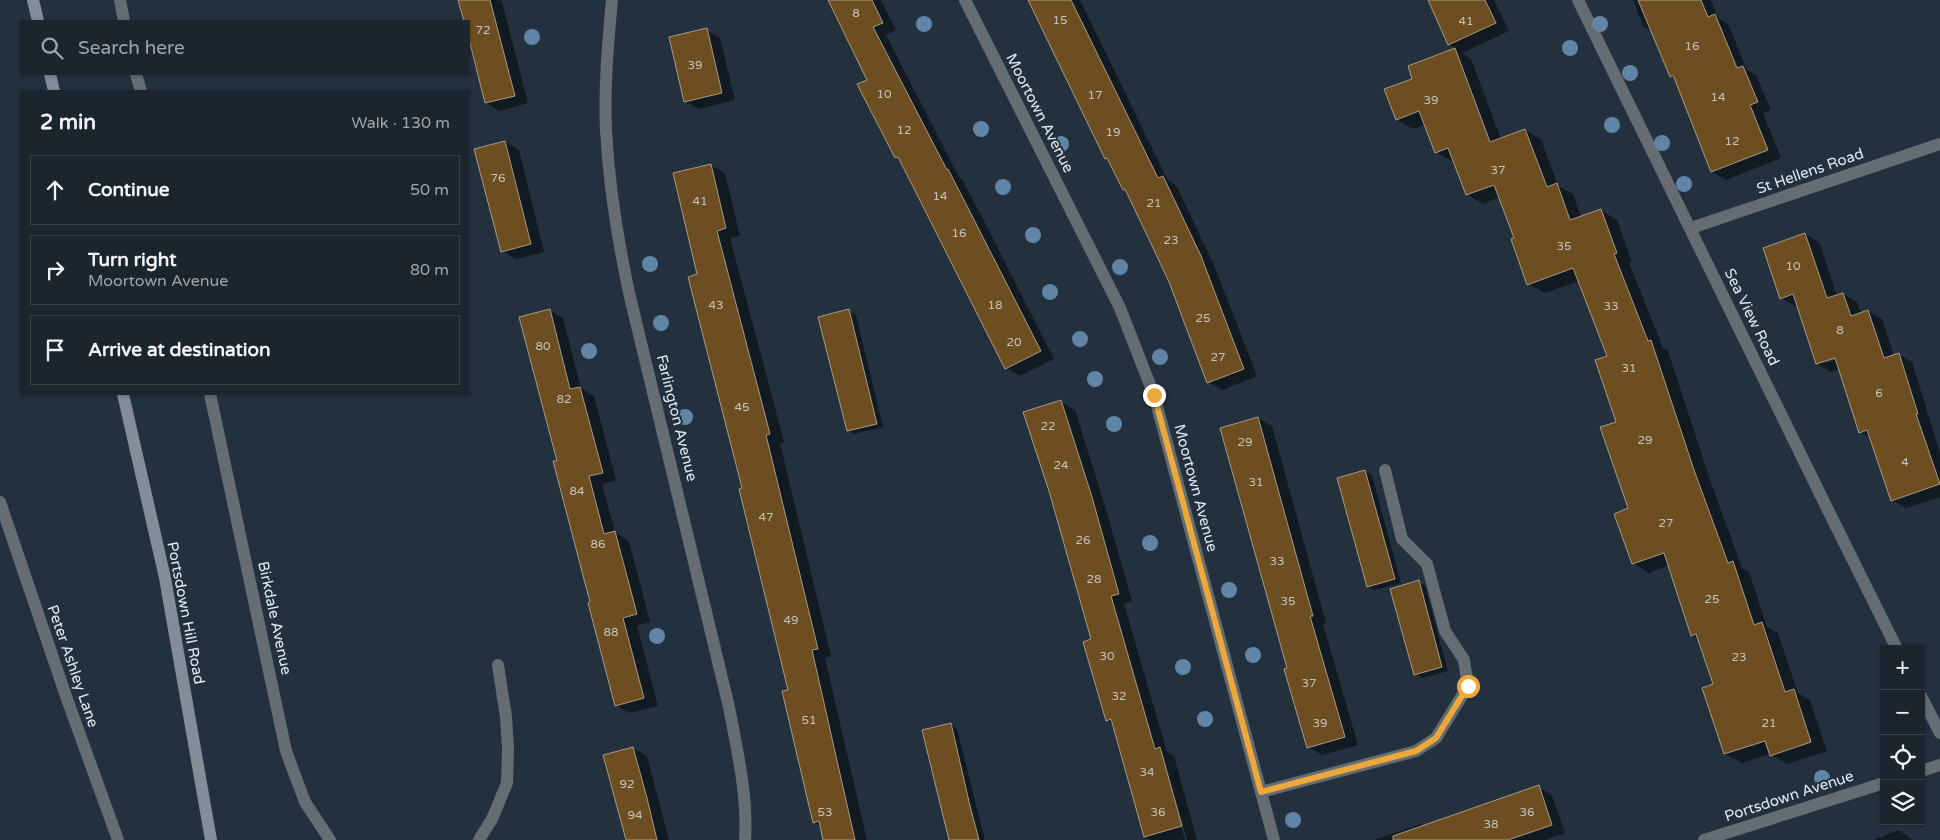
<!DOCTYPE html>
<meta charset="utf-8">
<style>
:root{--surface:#1a252e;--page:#27313a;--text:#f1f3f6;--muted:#9fa5aa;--line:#38424a}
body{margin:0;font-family:"Varela Round",sans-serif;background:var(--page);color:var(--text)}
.controls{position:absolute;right:15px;bottom:15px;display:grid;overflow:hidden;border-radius:0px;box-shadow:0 1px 4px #0004}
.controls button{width:45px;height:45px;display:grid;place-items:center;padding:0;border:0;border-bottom:1px solid var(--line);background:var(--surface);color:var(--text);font:25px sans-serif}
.stop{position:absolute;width:15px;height:15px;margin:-11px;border:4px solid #eda83b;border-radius:50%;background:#fff}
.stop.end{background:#eda83b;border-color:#fff;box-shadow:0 1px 5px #0008}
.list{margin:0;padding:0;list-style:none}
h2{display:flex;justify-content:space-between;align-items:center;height:65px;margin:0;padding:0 20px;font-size:21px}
h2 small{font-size:16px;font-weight:400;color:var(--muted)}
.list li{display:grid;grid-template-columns:32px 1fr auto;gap:15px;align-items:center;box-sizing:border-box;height:70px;margin:0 10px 10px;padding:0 10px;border:1px solid var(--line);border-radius:0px}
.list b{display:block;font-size:19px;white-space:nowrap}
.list p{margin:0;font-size:16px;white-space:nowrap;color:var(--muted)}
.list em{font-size:16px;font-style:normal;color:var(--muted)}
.icon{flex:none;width:28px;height:28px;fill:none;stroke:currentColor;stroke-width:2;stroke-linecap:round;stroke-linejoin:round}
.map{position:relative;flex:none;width:1940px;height:840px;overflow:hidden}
.search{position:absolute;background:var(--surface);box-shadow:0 1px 4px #0004;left:20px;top:20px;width:450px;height:55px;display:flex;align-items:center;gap:12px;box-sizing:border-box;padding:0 18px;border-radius:0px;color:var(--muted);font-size:19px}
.panel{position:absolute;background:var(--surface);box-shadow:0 1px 4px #0004;left:20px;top:90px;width:450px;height:305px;border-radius:0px}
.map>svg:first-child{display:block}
.shadow{fill:#0007;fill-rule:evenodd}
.building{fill:#6d4e20;stroke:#a79a88}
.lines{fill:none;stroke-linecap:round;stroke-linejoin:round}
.lane{stroke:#656c72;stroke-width:12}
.street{stroke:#656c72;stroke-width:12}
.secondary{stroke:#828d98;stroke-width:12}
.tree{fill:#6185a7}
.route{stroke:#eda83b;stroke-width:6}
.labels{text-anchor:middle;stroke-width:4;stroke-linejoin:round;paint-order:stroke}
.number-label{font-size:12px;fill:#c4c3be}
.street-label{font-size:15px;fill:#e1eaf2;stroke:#23313e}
</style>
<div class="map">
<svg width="1940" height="840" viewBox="0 0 1940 840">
<rect width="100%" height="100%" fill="#23313e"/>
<path class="shadow" d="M 459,0 L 499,0 L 502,2 L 528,103 L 500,111 L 486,103 L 469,37 L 469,21 L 465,21 Z
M 829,0 L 881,0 L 896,30 L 886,35 L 959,177 L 962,179 L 981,215 L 1054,359 L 1020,376 L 1006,368 L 900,159 L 896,157 L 868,80 Z
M 1029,0 L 1080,0 L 1168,181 L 1176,185 L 1214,265 L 1257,376 L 1222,390 L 1208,382 L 1170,282 L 1127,191 L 1124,189 L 1110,161 L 1106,158 Z
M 1428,0 L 1494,0 L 1509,31 L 1462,53 L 1471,59 L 1501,139 L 1525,130 L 1541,139 L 1558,186 L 1573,194 L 1581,217 L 1601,210 L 1617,220 L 1632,262 L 1629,263 L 1663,348 L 1668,351 L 1710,480 L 1742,568 L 1749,572 L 1767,627 L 1778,633 L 1798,693 L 1810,700 L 1827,751 L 1787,764 L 1770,754 L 1742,763 L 1725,754 L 1703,689 L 1715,685 L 1699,639 L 1692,635 L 1669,565 L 1649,573 L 1633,563 L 1630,509 L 1609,356 L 1579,281 L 1545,293 L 1528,284 L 1516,239 L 1500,197 L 1483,204 L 1467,194 L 1454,161 L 1453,162 L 1436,152 L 1426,124 L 1413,129 L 1397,120 L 1414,79 L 1409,67 L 1456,49 L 1449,45 Z
M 1633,0 L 1711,0 L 1718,18 L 1728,24 L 1747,70 L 1756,75 L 1771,110 L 1763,113 L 1781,158 L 1726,180 L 1712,172 L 1676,79 L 1671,76 L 1653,31 L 1643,26 Z
M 706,30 L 720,38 L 735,100 L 699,109 L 685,101 Z
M 505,142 L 519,150 L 544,252 L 516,259 L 502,251 Z
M 711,165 L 725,173 L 740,236 L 730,238 L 784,442 L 780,443 L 831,656 L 825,658 L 867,840 L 825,840 L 821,826 L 814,822 L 789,691 L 744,489 L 699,275 Z
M 1805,234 L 1819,242 L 1837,296 L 1843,294 L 1857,302 L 1861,314 L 1868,311 L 1882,319 L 1894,356 L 1898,354 L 1912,362 L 1940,453 L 1940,497 L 1906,508 L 1892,500 L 1871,438 L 1860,432 L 1840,369 L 1831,372 L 1817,364 L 1798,305 L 1795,306 L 1781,298 ZM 1841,355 L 1841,358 L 1826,363 L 1826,360 Z
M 549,310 L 563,318 L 581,388 L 594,396 L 616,480 L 602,484 L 615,532 L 629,541 L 650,622 L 637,626 L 658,706 L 629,713 L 616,705 L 555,462 L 558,461 Z
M 849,311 L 856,315 L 883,427 L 854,434 L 848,430 Z
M 1061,402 L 1075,410 L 1105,506 L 1132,601 L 1124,604 L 1167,752 L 1174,756 L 1197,840 L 1187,840 L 1162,751 L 1160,751 L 1185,840 L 1150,840 L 1145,836 L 1114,724 L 1107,720 L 1093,640 Z
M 1258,418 L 1272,426 L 1326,623 L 1323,624 L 1358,745 L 1322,755 L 1308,747 L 1288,669 Z
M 1365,471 L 1372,475 L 1401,583 L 1375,590 L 1368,587 Z
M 1418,582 L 1425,586 L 1448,671 L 1422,678 L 1415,674 Z
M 951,725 L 957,729 L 985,840 L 951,840 Z
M 633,748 L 647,756 L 669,840 L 627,840 Z
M 1538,787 L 1552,795 L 1565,833 L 1545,840 L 1374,840 L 1421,824 L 1424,826 Z
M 1898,830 L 1913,840 L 1874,840 Z"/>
<path class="building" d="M 458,0 L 490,0 L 515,96 L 485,103 L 469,39 L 469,21 L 464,21 Z
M 828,0 L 872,0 L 883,23 L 873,27 L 947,170 L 948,169 L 967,206 L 1041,351 L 1005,369 L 898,157 L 895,158 L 857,84 L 867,80 Z
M 1028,0 L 1071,0 L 1158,178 L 1163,176 L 1201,256 L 1244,369 L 1207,383 L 1169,282 L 1154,250 L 1125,189 L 1123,190 L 1107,158 L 1105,159 Z
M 1428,0 L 1485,0 L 1496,23 L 1448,45 Z
M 1638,0 L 1701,0 L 1708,17 L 1715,14 L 1737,68 L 1743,66 L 1758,102 L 1750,105 L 1768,150 L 1711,172 L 1673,75 L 1670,77 Z
M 707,28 L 722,93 L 684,102 L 669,37 Z
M 1455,48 L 1490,142 L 1525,129 L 1547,187 L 1557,183 L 1570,220 L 1601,209 L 1617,253 L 1614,254 L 1648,341 L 1651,340 L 1694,470 L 1728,563 L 1733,561 L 1754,625 L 1762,622 L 1785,692 L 1794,689 L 1811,742 L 1770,756 L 1765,741 L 1724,754 L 1702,688 L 1713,684 L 1696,634 L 1691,636 L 1664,553 L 1632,564 L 1614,514 L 1628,508 L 1600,427 L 1616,422 L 1595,360 L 1607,356 L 1573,268 L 1527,285 L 1511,239 L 1514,238 L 1494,185 L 1466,195 L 1448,148 L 1435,153 L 1419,111 L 1396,120 L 1384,89 L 1412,79 L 1408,66 Z
M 505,141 L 531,244 L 501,252 L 474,149 Z
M 711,164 L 726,228 L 717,231 L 770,434 L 766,435 L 818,649 L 812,650 L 855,840 L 823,840 L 819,821 L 813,823 L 782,691 L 788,690 L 739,489 L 742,488 L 688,277 L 697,274 L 673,173 Z
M 1805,233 L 1827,298 L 1843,293 L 1851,316 L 1868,310 L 1884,358 L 1899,353 L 1918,414 L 1916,414 L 1940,484 L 1891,501 L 1867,430 L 1859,433 L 1835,358 L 1816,364 L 1793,294 L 1780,299 L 1763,248 Z
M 550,309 L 570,389 L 580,387 L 603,473 L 589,476 L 604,534 L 615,531 L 637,614 L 623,618 L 644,698 L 615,706 L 588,603 L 590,602 L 553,461 L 557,461 L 519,317 Z
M 849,309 L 877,424 L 847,431 L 818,317 Z
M 1061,400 L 1092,497 L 1119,594 L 1111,596 L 1155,749 L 1160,747 L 1182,826 L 1144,837 L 1111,719 L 1106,721 L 1083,642 L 1091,639 L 1049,491 L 1023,412 Z
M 1258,417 L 1313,616 L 1310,616 L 1345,737 L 1307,748 L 1284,669 L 1287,668 L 1220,428 Z
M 1365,470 L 1395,579 L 1367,587 L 1337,478 Z
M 1419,580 L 1442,667 L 1414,675 L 1390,589 Z
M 951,723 L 970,806 L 979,840 L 949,840 L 922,730 Z
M 633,747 L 647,798 L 657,840 L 626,840 L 603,755 Z
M 1539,785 L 1552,825 L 1508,840 L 1393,840 L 1393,836 Z"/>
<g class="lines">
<path class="lane" d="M 0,502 L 67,699 L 118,840
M 1261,792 L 1416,751 L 1436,738 L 1468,686 L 1464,660 L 1445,631 L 1427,564 L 1402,539 L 1385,470
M 479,840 L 492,819 L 507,783 L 508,749 L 506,717 L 498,665"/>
<path class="street" d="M 120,0 L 124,21
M 612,0 C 608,43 604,87 606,130 C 609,187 618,242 630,297 L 729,707 C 737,750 748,796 745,840
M 965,0 L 1120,308 L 1154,395 L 1274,840
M 1578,0 L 1826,506 L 1897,649
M 136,74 L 141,91
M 1691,228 L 1940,144
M 210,394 L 286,751 L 305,802 L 330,840
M 1921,696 L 1940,733
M 1921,771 L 1940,765
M 1704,840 L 1884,783"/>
<path class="secondary" d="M 33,0 L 38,21
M 50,74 L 54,91
M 123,394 L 165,578 L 211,840"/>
</g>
<g class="tree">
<circle cx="924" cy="24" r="8"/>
<circle cx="1600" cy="24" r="8"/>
<circle cx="532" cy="37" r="8"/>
<circle cx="1570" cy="48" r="8"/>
<circle cx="1630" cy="73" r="8"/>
<circle cx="1612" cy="125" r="8"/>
<circle cx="981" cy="129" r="8"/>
<circle cx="1662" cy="143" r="8"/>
<circle cx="1061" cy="144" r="8"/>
<circle cx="1684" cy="184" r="8"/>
<circle cx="1003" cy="187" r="8"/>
<circle cx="1033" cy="235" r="8"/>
<circle cx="650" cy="264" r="8"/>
<circle cx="1120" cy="267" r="8"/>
<circle cx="1050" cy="292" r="8"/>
<circle cx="661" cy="323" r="8"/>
<circle cx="1080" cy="339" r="8"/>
<circle cx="589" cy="351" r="8"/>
<circle cx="1160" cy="357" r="8"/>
<circle cx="1095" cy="379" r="8"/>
<circle cx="685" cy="417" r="8"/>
<circle cx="1114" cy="424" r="8"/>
<circle cx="1150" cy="543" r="8"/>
<circle cx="1229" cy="590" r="8"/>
<circle cx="657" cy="636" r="8"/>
<circle cx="1253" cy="655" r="8"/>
<circle cx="1183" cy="667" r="8"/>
<circle cx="1205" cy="719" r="8"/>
<circle cx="1822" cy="778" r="8"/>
<circle cx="1293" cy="820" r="8"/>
</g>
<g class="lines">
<path class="route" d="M 1154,395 L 1261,792 L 1416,751 L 1436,738 L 1468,686"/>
</g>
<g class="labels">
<g class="number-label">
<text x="856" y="17">8</text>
<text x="1060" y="24">15</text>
<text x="1466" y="25">41</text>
<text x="483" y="34">72</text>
<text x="1692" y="50">16</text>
<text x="695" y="69">39</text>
<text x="884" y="98">10</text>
<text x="1095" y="99">17</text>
<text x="1718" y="101">14</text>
<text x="1431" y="104">39</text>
<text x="904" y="134">12</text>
<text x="1113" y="136">19</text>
<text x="1732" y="145">12</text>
<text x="1498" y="174">37</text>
<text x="498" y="182">76</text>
<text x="940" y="200">14</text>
<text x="700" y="205">41</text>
<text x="1154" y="207">21</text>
<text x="959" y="237">16</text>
<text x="1171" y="244">23</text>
<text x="1564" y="250">35</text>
<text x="1793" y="270">10</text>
<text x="716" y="309">43</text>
<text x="995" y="309">18</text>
<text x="1611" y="310">33</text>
<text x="1203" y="322">25</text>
<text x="1840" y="334">8</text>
<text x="1014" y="346">20</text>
<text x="543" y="350">80</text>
<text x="1218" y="361">27</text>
<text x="1629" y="372">31</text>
<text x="1879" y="397">6</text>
<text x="564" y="403">82</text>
<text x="742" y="411">45</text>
<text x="1048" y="430">22</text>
<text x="1645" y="444">29</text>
<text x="1245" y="446">29</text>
<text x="1905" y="466">4</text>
<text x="1061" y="469">24</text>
<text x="1256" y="486">31</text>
<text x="577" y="495">84</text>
<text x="766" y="521">47</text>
<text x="1666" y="527">27</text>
<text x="1083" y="544">26</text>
<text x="598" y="548">86</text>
<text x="1277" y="565">33</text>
<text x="1094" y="583">28</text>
<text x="1712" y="603">25</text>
<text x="1288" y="605">35</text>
<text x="791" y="624">49</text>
<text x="611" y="636">88</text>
<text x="1107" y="660">30</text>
<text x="1739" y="661">23</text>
<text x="1309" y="687">37</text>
<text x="1119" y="700">32</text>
<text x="809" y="724">51</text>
<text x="1320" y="727">39</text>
<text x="1769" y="727">21</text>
<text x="1147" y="776">34</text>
<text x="627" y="788">92</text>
<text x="825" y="816">53</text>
<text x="1158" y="816">36</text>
<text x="1527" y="816">36</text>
<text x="635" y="819">94</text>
<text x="1491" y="828">38</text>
</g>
<g class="street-label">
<text transform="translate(1040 113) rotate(63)" y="5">Moortown Avenue</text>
<text transform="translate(1810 171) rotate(-19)" y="5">St Hellens Road</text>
<text transform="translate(1752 317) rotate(64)" y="5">Sea View Road</text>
<text transform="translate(677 418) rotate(76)" y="5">Farlington Avenue</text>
<text transform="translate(1196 488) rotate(75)" y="5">Moortown Avenue</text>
<text transform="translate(186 613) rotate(79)" y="5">Portsdown Hill Road</text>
<text transform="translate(275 618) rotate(78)" y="5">Birkdale Avenue</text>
<text transform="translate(73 666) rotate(71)" y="5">Peter Ashley Lane</text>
<text transform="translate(1789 796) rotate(-18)" y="5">Portsdown Avenue</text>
</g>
</g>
</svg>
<div class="controls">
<button>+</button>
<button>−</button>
<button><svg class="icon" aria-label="locate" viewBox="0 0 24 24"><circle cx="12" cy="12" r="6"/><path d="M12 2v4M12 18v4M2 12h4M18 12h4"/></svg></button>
<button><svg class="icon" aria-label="layers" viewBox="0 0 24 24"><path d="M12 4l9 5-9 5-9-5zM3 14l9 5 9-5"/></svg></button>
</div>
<div class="stop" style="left:1468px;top:686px"></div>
<div class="stop end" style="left:1154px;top:395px"></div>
<div class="search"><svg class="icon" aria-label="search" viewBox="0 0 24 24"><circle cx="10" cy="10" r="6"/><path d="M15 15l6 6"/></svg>Search here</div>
<section class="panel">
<h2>2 min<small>Walk · 130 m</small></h2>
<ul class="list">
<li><svg class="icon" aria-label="ahead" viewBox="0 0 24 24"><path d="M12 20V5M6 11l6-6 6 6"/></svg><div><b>Continue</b></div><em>50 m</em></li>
<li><svg class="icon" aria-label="right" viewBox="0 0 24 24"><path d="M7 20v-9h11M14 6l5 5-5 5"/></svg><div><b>Turn right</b><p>Moortown Avenue</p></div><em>80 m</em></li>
<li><svg class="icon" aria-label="arrive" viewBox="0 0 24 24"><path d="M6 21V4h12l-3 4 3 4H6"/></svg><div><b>Arrive at destination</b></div></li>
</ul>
</section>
</div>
